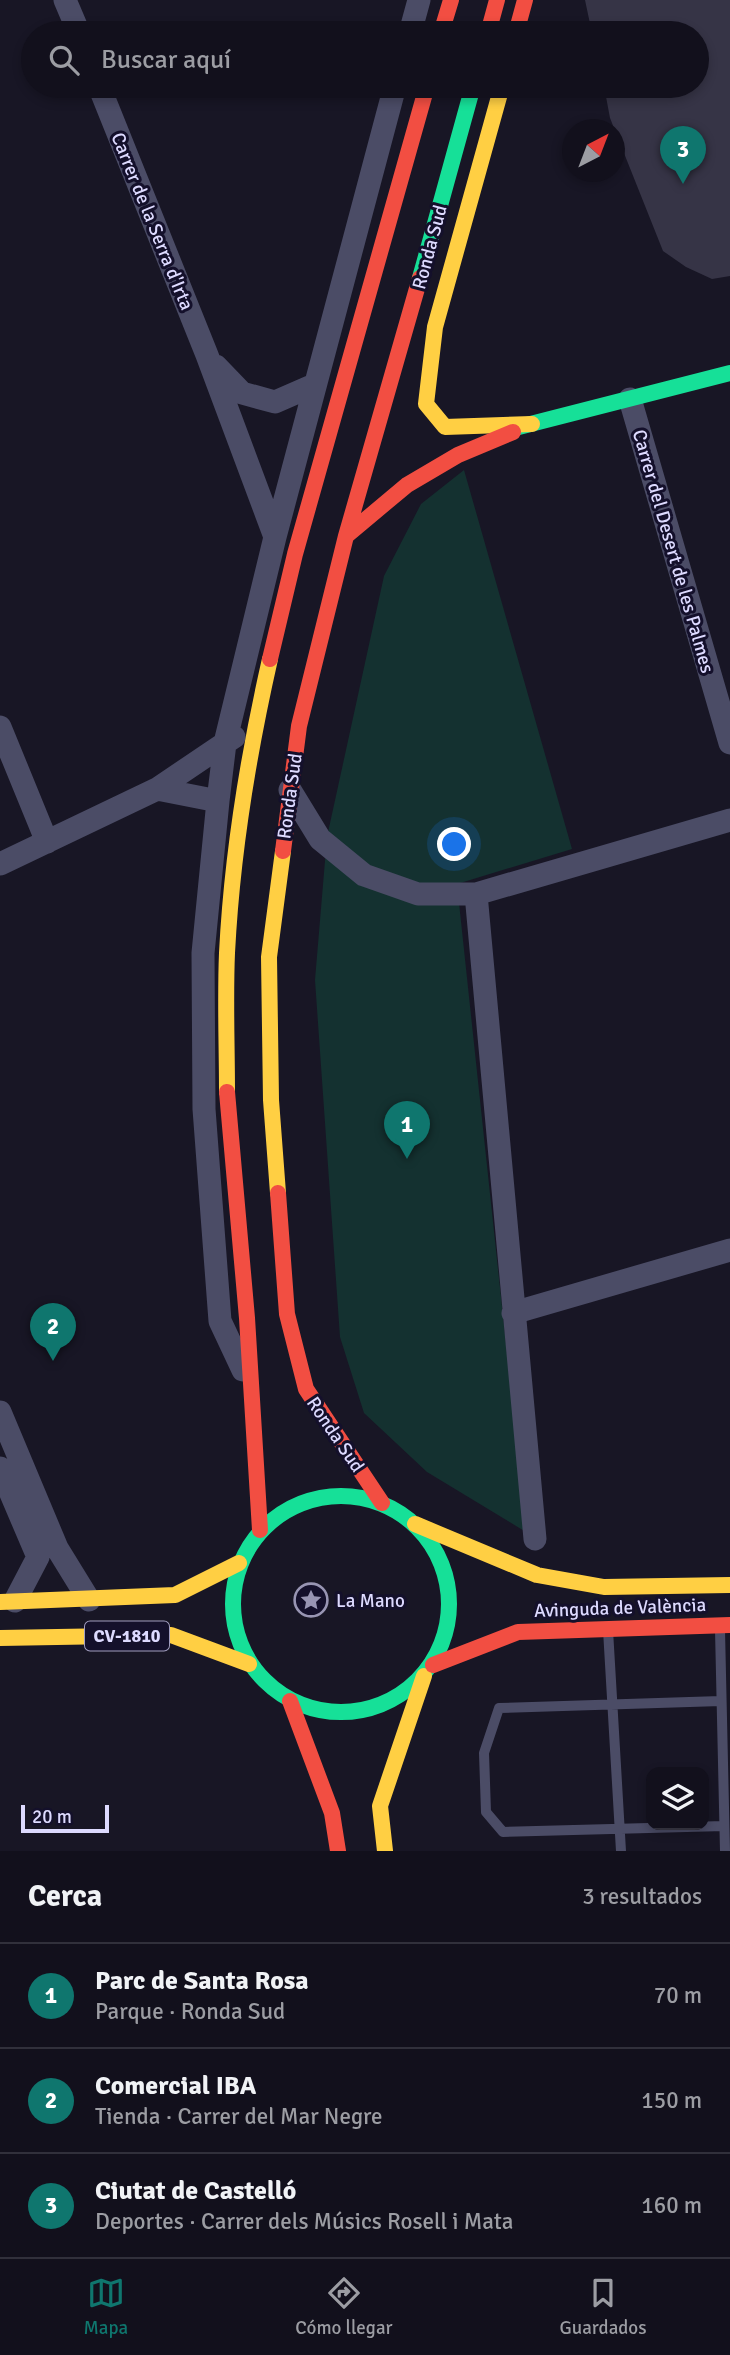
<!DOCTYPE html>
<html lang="es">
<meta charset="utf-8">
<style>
:root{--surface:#12101c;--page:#1f1e29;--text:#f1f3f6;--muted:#9c9da3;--line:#31303b;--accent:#0f766e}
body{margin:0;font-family:Signika,sans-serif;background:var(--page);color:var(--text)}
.controls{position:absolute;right:21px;bottom:21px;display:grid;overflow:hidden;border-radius:14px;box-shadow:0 4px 10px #0003}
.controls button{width:63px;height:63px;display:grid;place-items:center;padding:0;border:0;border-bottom:2px solid var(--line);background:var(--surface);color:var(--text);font:35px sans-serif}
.compass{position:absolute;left:562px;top:119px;width:63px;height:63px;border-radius:50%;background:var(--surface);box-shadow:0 4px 10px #0003;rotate:42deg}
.scale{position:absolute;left:21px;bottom:18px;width:88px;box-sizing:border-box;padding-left:7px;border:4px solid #dddaff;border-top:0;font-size:19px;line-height:24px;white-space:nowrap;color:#dddaff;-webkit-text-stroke:5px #14102b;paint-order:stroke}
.you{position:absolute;left:455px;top:845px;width:24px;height:24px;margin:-18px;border:5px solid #fff;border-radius:50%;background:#1a73e8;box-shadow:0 0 0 10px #1a73e833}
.badge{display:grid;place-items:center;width:46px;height:46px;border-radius:50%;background:var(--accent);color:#fff;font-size:23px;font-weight:700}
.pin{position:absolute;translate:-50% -58px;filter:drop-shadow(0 2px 4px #0008)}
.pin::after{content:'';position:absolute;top:37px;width:24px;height:21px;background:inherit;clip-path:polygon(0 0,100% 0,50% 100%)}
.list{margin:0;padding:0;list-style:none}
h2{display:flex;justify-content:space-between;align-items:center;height:91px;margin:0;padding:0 28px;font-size:30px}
h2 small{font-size:23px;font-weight:400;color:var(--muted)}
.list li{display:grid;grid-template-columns:46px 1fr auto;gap:21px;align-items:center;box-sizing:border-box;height:105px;padding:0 28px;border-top:2px solid var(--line)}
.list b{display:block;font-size:26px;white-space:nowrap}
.list p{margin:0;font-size:23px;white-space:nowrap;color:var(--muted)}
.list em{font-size:23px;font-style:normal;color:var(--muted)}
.icon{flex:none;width:38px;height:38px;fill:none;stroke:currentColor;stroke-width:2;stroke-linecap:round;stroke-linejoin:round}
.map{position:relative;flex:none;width:730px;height:1851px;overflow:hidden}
.search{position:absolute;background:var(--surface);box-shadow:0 4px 10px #0003;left:21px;right:21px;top:21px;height:77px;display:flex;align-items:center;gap:18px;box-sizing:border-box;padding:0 24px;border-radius:38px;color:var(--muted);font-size:26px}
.sheet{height:406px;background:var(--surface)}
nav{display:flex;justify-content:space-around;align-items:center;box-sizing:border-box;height:98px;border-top:2px solid var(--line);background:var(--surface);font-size:19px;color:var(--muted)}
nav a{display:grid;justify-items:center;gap:4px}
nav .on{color:var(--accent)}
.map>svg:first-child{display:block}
.green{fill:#143130}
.building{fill:#363446}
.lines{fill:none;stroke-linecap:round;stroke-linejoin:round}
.lane{stroke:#4b4c66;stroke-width:10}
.street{stroke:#4b4c66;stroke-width:23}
.fast{stroke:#16e098;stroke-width:16}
.slow{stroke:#ffcf43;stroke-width:16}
.jam{stroke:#f24e42;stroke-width:16}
.labels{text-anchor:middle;stroke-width:6;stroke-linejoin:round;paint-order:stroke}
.shield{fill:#14102b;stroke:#a19dbf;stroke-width:2}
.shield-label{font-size:18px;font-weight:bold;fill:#dddaff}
.street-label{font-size:19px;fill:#dddaff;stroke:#14102b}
.poi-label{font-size:19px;fill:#dddaff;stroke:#14102b;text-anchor:start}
</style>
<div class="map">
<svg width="730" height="1851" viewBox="0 0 730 1851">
<rect width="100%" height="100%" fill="#181625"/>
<path class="green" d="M 464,470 L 572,849 L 457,884 L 526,1532 L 427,1472 L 364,1413 L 340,1337 L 315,980 L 327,837 L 384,576 L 421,504 Z"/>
<path class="building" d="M 585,0 L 730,0 L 730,276 L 712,279 L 686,267 L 663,251 L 610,118 L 604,86 L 697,86 L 697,33 L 592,33 Z"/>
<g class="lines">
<path class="lane" d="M 608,1630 L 621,1851
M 720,1630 L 725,1851
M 721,1701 L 499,1708 L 484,1753 L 486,1812 L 503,1832 L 724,1826"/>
<path class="street" d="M 65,0 L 79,33
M 410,33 L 419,0
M 99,86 L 207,355 L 275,537
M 216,366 L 242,393 L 275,402 L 314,385
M 630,399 L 730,743
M 0,727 L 47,842
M 157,789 L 218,801
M 290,790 L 320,839 L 364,875 L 418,894 L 476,894 L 730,820
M 0,864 L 157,789 L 234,737
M 476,894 L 535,1539
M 513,1313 L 730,1250
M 243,1370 L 220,1321 L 204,1109 L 203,953 L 218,801 L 225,743 L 275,537 L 395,86
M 0,1412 L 57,1548 L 89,1600
M 0,1468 L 38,1557 L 15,1601"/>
<path class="fast" d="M 420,278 L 473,86
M 511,429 L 730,373
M233 1604a108 108 0 1 1 216 0a108 108 0 1 1-216 0Z"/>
<path class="slow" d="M 502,86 L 435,327 L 426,404 L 445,427 L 532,424
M 227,1092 C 227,1046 225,999 227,953 C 232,854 248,756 270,659
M 278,1193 L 271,1100 L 269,957 L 283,851
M 415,1524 L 537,1575 L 604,1587 L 730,1585
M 0,1602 L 175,1595 L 239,1563
M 0,1638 L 171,1635 L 249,1664
M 385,1851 L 380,1806 L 424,1676"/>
<path class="jam" d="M 441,33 L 451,0
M 488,33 L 497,0
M 516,33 L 525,0
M 346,536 L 407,485 L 458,455 L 513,432
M 270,659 L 295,554 L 427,86
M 283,851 L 299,726 L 346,536 L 420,278
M 227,1092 L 247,1318 L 260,1530
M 278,1193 L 287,1314 L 306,1389 L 382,1503
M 433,1665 L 518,1632 L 730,1625
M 290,1701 L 332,1813 L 338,1851"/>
</g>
<defs>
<symbol id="sight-ring" viewBox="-11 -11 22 22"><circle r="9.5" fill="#14102b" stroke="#9895b3" stroke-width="1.5"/><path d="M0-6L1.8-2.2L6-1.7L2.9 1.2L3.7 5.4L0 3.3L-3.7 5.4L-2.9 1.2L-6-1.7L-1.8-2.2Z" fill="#9895b3"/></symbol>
</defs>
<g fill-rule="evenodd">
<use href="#sight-ring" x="292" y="1581" width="38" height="38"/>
</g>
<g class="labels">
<rect class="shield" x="85" y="1621.5" width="84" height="29" rx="5"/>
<g class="shield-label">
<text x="127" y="1642">CV-1810</text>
</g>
<g class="street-label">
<text transform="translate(153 221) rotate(68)" y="7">Carrer de la Serra d'Irta</text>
<text transform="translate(429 247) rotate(-75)" y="7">Ronda Sud</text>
<text transform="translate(674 551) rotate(74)" y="7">Carrer del Desert de les Palmes</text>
<text transform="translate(289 796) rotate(-82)" y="7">Ronda Sud</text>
<text transform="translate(336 1434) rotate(56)" y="7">Ronda Sud</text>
<text transform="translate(620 1607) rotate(-2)" y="7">Avinguda de València</text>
</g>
<g class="poi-label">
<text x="336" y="1607">La Mano</text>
</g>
</g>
</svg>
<div class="controls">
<button><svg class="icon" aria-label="layers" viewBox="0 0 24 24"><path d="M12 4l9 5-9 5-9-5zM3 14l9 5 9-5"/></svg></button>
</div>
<svg class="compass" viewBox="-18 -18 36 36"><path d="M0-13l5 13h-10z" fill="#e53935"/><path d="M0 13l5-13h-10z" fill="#9c9da3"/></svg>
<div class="scale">20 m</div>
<div class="you"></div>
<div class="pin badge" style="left:407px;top:1159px">1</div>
<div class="pin badge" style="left:53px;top:1361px">2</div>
<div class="pin badge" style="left:683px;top:184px">3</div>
<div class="search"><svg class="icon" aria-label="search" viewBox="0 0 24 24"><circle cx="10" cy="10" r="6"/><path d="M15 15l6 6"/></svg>Buscar aquí</div>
</div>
<section class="sheet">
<h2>Cerca<small>3 resultados</small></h2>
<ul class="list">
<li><span class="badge">1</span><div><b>Parc de Santa Rosa</b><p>Parque · Ronda Sud</p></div><em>70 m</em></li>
<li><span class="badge">2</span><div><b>Comercial IBA</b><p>Tienda · Carrer del Mar Negre</p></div><em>150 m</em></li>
<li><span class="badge">3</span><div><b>Ciutat de Castelló</b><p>Deportes · Carrer dels Músics Rosell i Mata</p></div><em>160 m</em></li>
</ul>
</section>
<nav>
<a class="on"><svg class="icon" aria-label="map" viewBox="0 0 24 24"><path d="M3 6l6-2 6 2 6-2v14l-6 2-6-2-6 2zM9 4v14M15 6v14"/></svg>Mapa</a>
<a><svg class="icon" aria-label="directions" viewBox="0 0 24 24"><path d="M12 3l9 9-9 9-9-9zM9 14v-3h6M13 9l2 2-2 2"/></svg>Cómo llegar</a>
<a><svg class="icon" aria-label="saved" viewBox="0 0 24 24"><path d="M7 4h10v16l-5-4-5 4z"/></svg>Guardados</a>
</nav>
